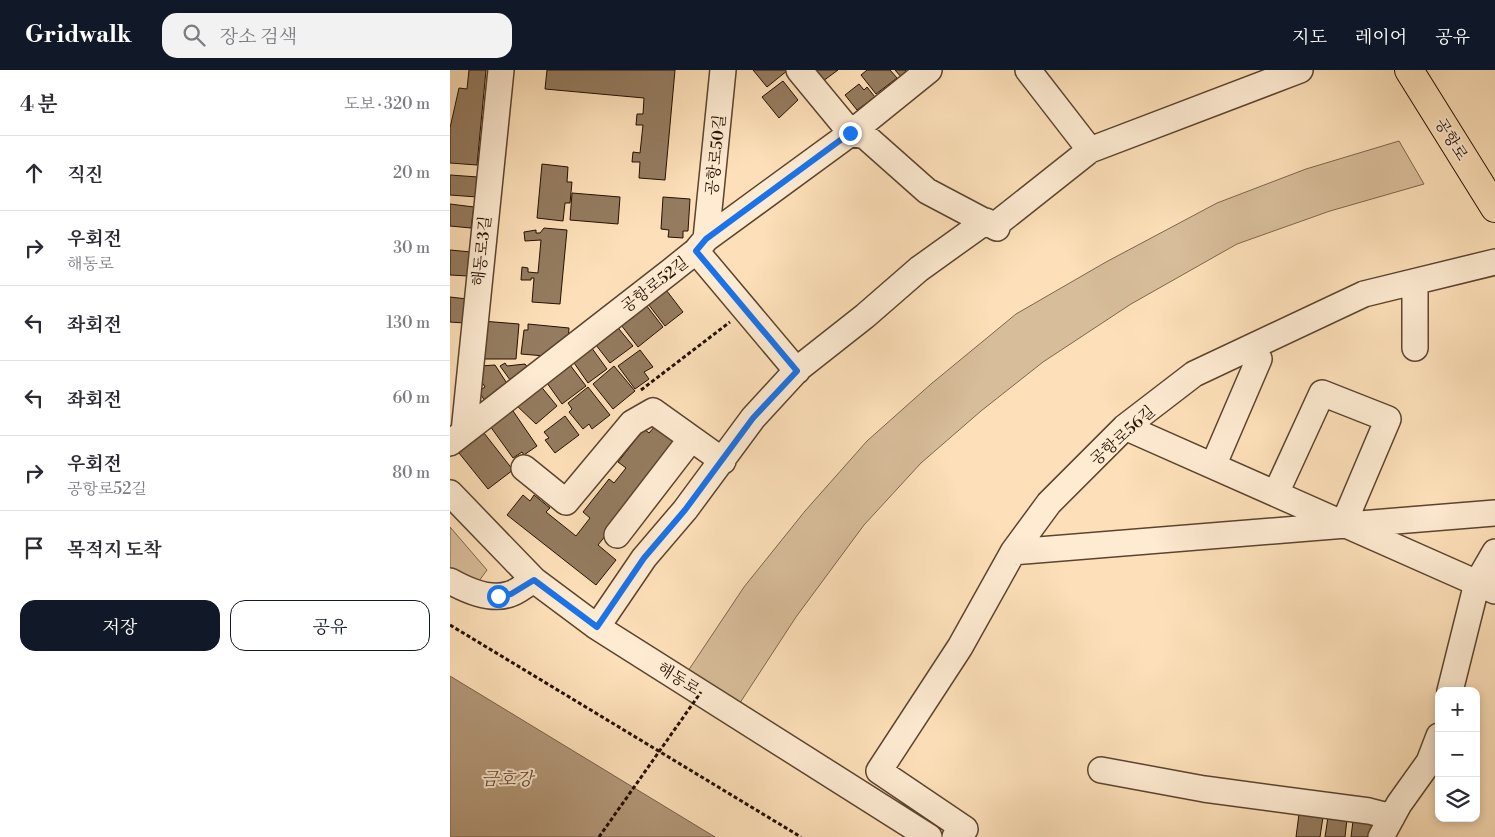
<!DOCTYPE html>
<html lang="ko">
<meta charset="utf-8">
<style>
:root{--surface:#fff;--page:#f2f2f3;--text:#2b2b33;--muted:#7c7c81;--line:#e1e1e2;--accent:#111827}
body{margin:0;font-family:"Libre Bodoni","Noto Serif KR",serif;background:var(--page);color:var(--text)}
.controls{position:absolute;right:15px;bottom:15px;display:grid;overflow:hidden;border-radius:10px;box-shadow:0 2px 8px #0003}
.controls button{width:45px;height:45px;display:grid;place-items:center;padding:0;border:0;border-bottom:1px solid var(--line);background:var(--surface);color:var(--text);font:25px sans-serif}
.stop{position:absolute;width:15px;height:15px;margin:-11px;border:4px solid #1a73e8;border-radius:50%;background:#fff}
.stop.end{background:#1a73e8;border-color:#fff;box-shadow:0 1px 5px #0008}
.list{margin:0;padding:0;list-style:none}
h2{display:flex;justify-content:space-between;align-items:center;height:65px;margin:0;padding:0 20px;font-size:21px}
h2 small{font-size:16px;font-weight:400;color:var(--muted)}
.list li{display:grid;grid-template-columns:32px 1fr auto;gap:15px;align-items:center;box-sizing:border-box;height:75px;padding:0 20px;border-top:1px solid var(--line)}
.list b{display:block;font-size:19px;white-space:nowrap}
.list p{margin:0;font-size:16px;white-space:nowrap;color:var(--muted)}
.list em{font-size:16px;font-style:normal;color:var(--muted)}
.actions{display:flex;gap:10px;padding:15px 20px}
.actions a{flex:1;padding:11px 0;border:1px solid var(--accent);border-radius:15px;text-align:center;font-size:18px;color:var(--accent)}
.actions .main{background:var(--accent);color:#fff}
.icon{flex:none;width:28px;height:28px;fill:none;stroke:currentColor;stroke-width:2;stroke-linecap:round;stroke-linejoin:round}
.map{position:relative;flex:none;width:1045px;height:767px;overflow:hidden}
header{display:flex;align-items:center;gap:30px;box-sizing:border-box;height:70px;padding:0 25px;background:var(--accent);color:#fff}
header strong{font-size:24px}
nav{display:flex;gap:28px;margin-inline-start:auto;font-size:18px}
.search{width:350px;height:45px;background:var(--page);display:flex;align-items:center;gap:12px;box-sizing:border-box;padding:0 18px;border-radius:15px;color:var(--muted);font-size:19px}
main{display:flex}
aside{flex:1;background:var(--surface)}
.map>svg:first-child{display:block}
.green{fill:#d8bd9a;stroke:#7e664d}
.water{fill:#b4997a;stroke:#7b6249}
.building{fill:#957c60;stroke:#251000}
.lines{fill:none;stroke-linecap:round;stroke-linejoin:round}
.minor-casing{stroke:#5b442e;stroke-width:28}
.major-casing{stroke:#251000;stroke-width:30}
.path{stroke:#251000;stroke-width:3;stroke-dasharray:4 2.5;stroke-linecap:butt}
.minor{stroke:#feebd2;stroke-width:25}
.major{stroke:#fde0b9;stroke-width:28}
.path-bridge{stroke:#251000;stroke-width:3;stroke-dasharray:4 2.5;stroke-linecap:butt}
.route{stroke:#1a73e8;stroke-width:6}
.labels{text-anchor:middle;stroke-width:4;stroke-linejoin:round;paint-order:stroke}
.street-label{font-size:16px;fill:#251000;stroke:#feebd2}
.water-label{font-size:18px;font-style:italic;fill:#654e37;stroke:#feebd2}
</style>
<header>
<strong>Gridwalk</strong>
<div class="search"><svg class="icon" aria-label="search" viewBox="0 0 24 24"><circle cx="10" cy="10" r="6"/><path d="M15 15l6 6"/></svg>장소 검색</div>
<nav><a>지도</a><a>레이어</a><a>공유</a></nav>
</header>
<main>
<aside>
<h2>4 분<small>도보 · 320 m</small></h2>
<ul class="list">
<li><svg class="icon" aria-label="ahead" viewBox="0 0 24 24"><path d="M12 20V5M6 11l6-6 6 6"/></svg><div><b>직진</b></div><em>20 m</em></li>
<li><svg class="icon" aria-label="right" viewBox="0 0 24 24"><path d="M7 20v-9h11M14 6l5 5-5 5"/></svg><div><b>우회전</b><p>해동로</p></div><em>30 m</em></li>
<li><svg class="icon" aria-label="left" viewBox="0 0 24 24"><path d="M17 20v-9H6M10 6l-5 5 5 5"/></svg><div><b>좌회전</b></div><em>130 m</em></li>
<li><svg class="icon" aria-label="left" viewBox="0 0 24 24"><path d="M17 20v-9H6M10 6l-5 5 5 5"/></svg><div><b>좌회전</b></div><em>60 m</em></li>
<li><svg class="icon" aria-label="right" viewBox="0 0 24 24"><path d="M7 20v-9h11M14 6l5 5-5 5"/></svg><div><b>우회전</b><p>공항로52길</p></div><em>80 m</em></li>
<li><svg class="icon" aria-label="arrive" viewBox="0 0 24 24"><path d="M6 21V4h12l-3 4 3 4H6"/></svg><div><b>목적지 도착</b></div></li>
</ul>
<div class="actions"><a class="main">저장</a><a>공유</a></div>
</aside>
<div class="map">
<svg width="1045" height="767" viewBox="0 0 1045 767">
<rect width="100%" height="100%" fill="#fde0b9"/>
<filter id="stains"><feTurbulence type="fractalNoise" baseFrequency=".004" numOctaves="4"/><feColorMatrix values="0 0 0 0 .2 0 0 0 0 .09 0 0 0 0 .02 0 0 0 .5 -.17"/></filter>
<radialGradient id="worn" r=".72"><stop offset=".6" stop-color="#630" stop-opacity="0"/><stop offset="1" stop-color="#630" stop-opacity=".3"/></radialGradient>
<path class="green" d="M 949,71 L 974,114 L 880,141 L 787,174 L 681,234 L 593,292 L 531,341 L 471,393 L 414,455 L 346,547 L 284,642 L 232,610 L 294,517 L 355,441 L 417,371 L 481,314 L 566,244 L 656,192 L 767,133 L 856,99 Z
M 0,457 L 37,500 L 26,515 L 0,502 Z"/>
<path class="water" d="M 0,606 L 265,767 L 0,767 Z"/>
<path class="building" d="M 19,0 L 36,0 L 27,95 L 0,93 L 0,58 L 9,18 L 17,19 Z
M 97,0 L 225,0 L 215,110 L 189,108 L 190,92 L 182,92 L 183,82 L 190,83 L 193,55 L 186,55 L 187,44 L 193,44 L 194,28 L 95,19 Z
M 303,0 L 338,0 L 317,17 Z
M 359,0 L 388,0 L 369,14 Z
M 417,0 L 440,0 L 447,8 L 426,24 L 411,5 Z
M 445,0 L 455,0 L 458,3 L 452,8 Z
M 333,11 L 348,30 L 329,48 L 312,27 Z
M 409,14 L 414,20 L 417,17 L 425,27 L 407,40 L 395,25 Z
M 92,94 L 118,97 L 117,112 L 122,112 L 120,133 L 115,133 L 113,151 L 87,148 Z
M 0,105 L 28,107 L 27,127 L 0,125 Z
M 122,123 L 170,127 L 168,154 L 120,150 Z
M 213,127 L 240,129 L 238,161 L 233,161 L 233,168 L 218,167 L 219,160 L 211,159 Z
M 0,134 L 24,137 L 21,158 L 0,156 Z
M 94,158 L 117,160 L 110,234 L 82,232 L 84,208 L 81,208 L 81,210 L 71,210 L 72,197 L 78,198 L 78,202 L 88,203 L 91,170 L 75,171 L 74,162 L 86,160 L 86,163 L 90,163 Z
M 0,180 L 21,182 L 18,206 L 0,205 Z
M 213,216 L 233,242 L 215,256 L 195,230 Z
M 0,227 L 17,229 L 14,253 L 0,252 Z
M 193,231 L 213,257 L 188,277 L 168,251 Z
M 32,251 L 69,254 L 66,289 L 29,289 Z
M 164,253 L 183,276 L 160,293 L 142,270 Z
M 78,254 L 119,258 L 118,271 L 95,286 L 71,284 L 74,260 L 78,260 Z
M 141,277 L 157,299 L 138,313 L 122,290 Z
M 190,280 L 203,297 L 194,302 L 199,309 L 185,319 L 168,296 Z
M 55,293 L 57,296 L 75,294 L 81,301 L 63,314 L 50,296 Z
M 45,295 L 58,315 L 37,335 L 29,321 L 35,317 L 27,305 L 30,296 Z
M 120,295 L 136,316 L 112,334 L 97,313 Z
M 164,296 L 185,321 L 163,339 L 143,314 Z
M 89,314 L 107,336 L 86,354 L 65,334 Z
M 138,317 L 160,345 L 142,359 L 139,354 L 133,359 L 119,342 L 122,339 L 118,333 Z
M 63,341 L 87,376 L 74,385 L 72,382 L 63,388 L 40,356 Z
M 115,346 L 129,365 L 105,383 L 95,370 L 99,368 L 94,362 Z
M 206,355 L 229,373 L 148,475 L 166,490 L 146,515 L 57,445 L 73,425 L 80,431 L 84,425 L 100,438 L 96,442 L 126,466 L 140,448 L 133,442 L 159,409 L 164,413 L 176,398 L 168,392 L 194,359 L 199,363 Z
M 34,363 L 63,400 L 38,419 L 9,383 Z
M 849,744 L 873,747 L 870,767 L 846,767 Z
M 878,747 L 897,749 L 895,767 L 875,767 Z
M 903,751 L 920,752 L 922,757 L 921,767 L 901,767 Z"/>
<g class="lines">
<defs>
<path id="minor" d="M 349,0 L 401,63 L 415,66 L 477,121 L 547,158
M 578,0 L 640,80
M 544,156 L 640,80 L 850,0
M 256,169 L 273,0
M 246,181 L 347,301
M 965,212 L 965,278
M 675,357 L 1045,521
M 14,362 L 51,0
M 0,373 L 221,201 L 246,181 L 256,169 L 401,63 L 479,0
M 763,396 L 809,289
M 74,398 L 116,432 L 182,353 L 203,341 L 273,391
M 0,423 L 84,510 L 147,557 L 479,767
M 826,423 L 872,323 L 938,349 L 893,455
M 167,465 L 241,369
M 563,482 L 1045,443
M 0,511 C 16,520 41,531 60,524 C 68,522 76,514 84,510
M 147,557 L 194,488 L 235,440 L 303,348 L 349,298 L 415,246 L 469,199 L 536,151
M 1000,621 L 1027,513 L 1045,482
M 651,700 L 754,719 L 919,741 L 942,747
M 505,767 L 515,759 L 429,701 L 510,577 L 563,482 L 599,433 L 675,357 L 744,304 L 914,224 L 1045,192
M 931,767 L 949,734 L 979,692 L 989,666"/>
<path id="major" d="M 959,0 L 1045,138"/>
</defs>
<use href="#minor" class="minor-casing"/>
<use href="#major" class="major-casing"/>
<path class="path" d="M 191,320 L 280,252
M 0,555 L 351,767"/>
<use href="#minor" class="minor"/>
<use href="#major" class="major"/>
<path class="path-bridge" d="M 149,767 L 251,622"/>
</g>
<g class="lines">
<path class="route" d="M 48,526 L 61,524 L 84,510 L 147,557 L 194,488 L 235,440 L 303,348 L 347,301 L 246,181 L 256,169 L 400,63"/>
</g>
<g class="labels">
<g class="street-label">
<text transform="translate(1002 69) rotate(58)" y="6">공항로</text>
<text transform="translate(265 85) rotate(-84)" y="6">공항로50길</text>
<text transform="translate(31 181) rotate(-84)" y="6">해동로3길</text>
<text transform="translate(204 214) rotate(-38)" y="6">공항로52길</text>
<text transform="translate(672 365) rotate(-42)" y="6">공항로56길</text>
<text transform="translate(229 608) rotate(32)" y="6">해동로</text>
</g>
<g class="water-label">
<text x="57" y="715">금호강</text>
</g>
</g>
<rect width="100%" height="100%" filter="url(#stains)"/>
<rect width="100%" height="100%" fill="url(#worn)"/>
</svg>
<div class="controls">
<button>+</button>
<button>−</button>
<button><svg class="icon" aria-label="layers" viewBox="0 0 24 24"><path d="M12 4l9 5-9 5-9-5zM3 14l9 5 9-5"/></svg></button>
</div>
<div class="stop" style="left:48px;top:526px"></div>
<div class="stop end" style="left:400px;top:63px"></div>
</div>
</main>
